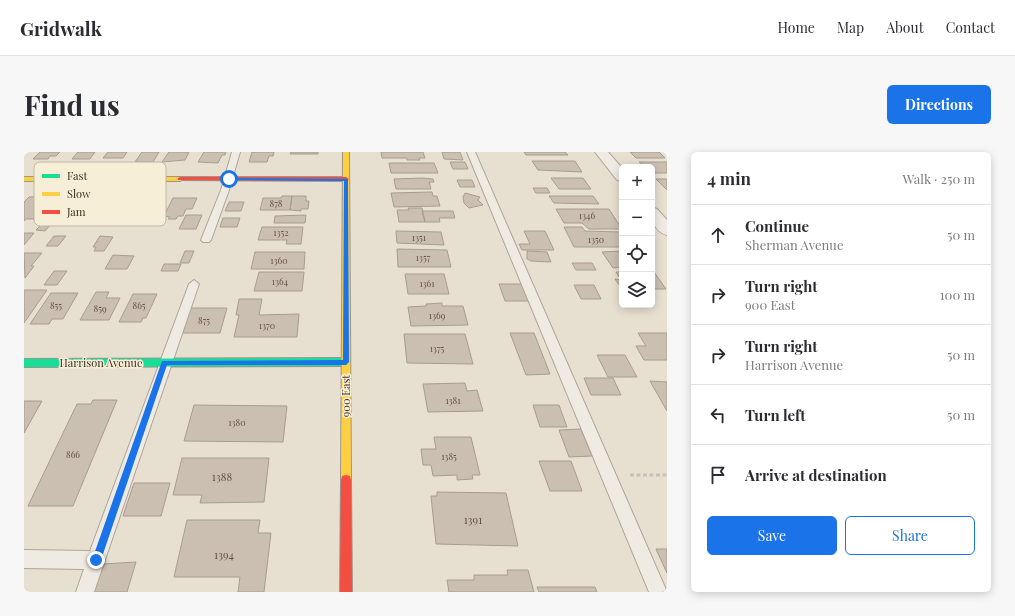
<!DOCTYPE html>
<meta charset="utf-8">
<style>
:root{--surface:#fff;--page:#f7f7f7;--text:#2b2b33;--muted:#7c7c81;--line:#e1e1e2;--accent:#1a73e8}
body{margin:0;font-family:"Playfair Display",serif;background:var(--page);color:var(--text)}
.controls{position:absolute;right:12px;top:12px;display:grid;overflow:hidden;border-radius:6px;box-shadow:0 2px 10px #0003}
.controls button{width:36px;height:36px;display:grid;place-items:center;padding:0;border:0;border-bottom:1px solid var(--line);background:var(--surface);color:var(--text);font:20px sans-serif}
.stop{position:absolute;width:12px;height:12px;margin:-9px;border:3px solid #1a73e8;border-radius:50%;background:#fff}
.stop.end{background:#1a73e8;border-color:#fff;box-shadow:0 1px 4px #0008}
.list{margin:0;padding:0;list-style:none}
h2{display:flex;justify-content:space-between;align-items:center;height:52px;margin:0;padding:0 16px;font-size:17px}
h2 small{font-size:13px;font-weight:400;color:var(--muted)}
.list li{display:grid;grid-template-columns:26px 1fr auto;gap:12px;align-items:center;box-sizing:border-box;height:60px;padding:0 16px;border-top:1px solid var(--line)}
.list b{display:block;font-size:15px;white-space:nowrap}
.list p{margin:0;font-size:13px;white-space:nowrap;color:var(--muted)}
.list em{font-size:13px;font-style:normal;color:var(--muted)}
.actions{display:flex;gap:8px;padding:12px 16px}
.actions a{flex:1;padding:9px 0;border:1px solid var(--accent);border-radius:6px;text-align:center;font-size:14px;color:var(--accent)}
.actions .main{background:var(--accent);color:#fff}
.icon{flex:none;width:22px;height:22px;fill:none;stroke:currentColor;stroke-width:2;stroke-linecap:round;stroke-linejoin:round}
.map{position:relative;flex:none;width:643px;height:440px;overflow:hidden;border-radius:6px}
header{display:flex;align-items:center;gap:24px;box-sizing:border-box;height:56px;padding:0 20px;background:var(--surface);border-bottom:1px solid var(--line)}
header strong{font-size:19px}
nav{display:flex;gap:22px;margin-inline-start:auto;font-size:14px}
.intro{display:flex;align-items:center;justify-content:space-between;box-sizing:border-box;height:96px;padding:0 24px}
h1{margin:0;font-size:28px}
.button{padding:10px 18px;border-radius:6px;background:var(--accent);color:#fff;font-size:14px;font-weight:700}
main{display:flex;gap:24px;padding:0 24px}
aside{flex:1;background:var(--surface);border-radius:6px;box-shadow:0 2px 10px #0003}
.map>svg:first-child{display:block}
.building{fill:#cbbfb2;stroke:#a89c90}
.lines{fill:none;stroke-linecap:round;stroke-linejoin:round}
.lane-casing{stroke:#ada599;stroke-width:2}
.street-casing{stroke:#ada599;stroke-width:2}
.fast-casing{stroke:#9c958a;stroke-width:2}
.slow-casing{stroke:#9c958a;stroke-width:2}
.jam-casing{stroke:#9c958a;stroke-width:2}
.path{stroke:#c8c2b9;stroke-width:3;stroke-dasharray:4 2.5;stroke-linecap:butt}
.lane{fill:#efebe3;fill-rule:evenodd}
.street{fill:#efebe3;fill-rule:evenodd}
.fast{fill:#16e098;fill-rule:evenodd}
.slow{fill:#ffcf43;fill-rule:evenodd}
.jam{fill:#f24e42;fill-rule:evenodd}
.route{fill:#1a73e8}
.labels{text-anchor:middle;stroke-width:3;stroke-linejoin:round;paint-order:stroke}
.number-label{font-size:9px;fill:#605244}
.street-label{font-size:11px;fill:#3d2e20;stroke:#f7eed8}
.near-number-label{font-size:11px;fill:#605244}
.key{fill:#f7eed8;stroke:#bfb4a1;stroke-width:1}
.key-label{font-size:11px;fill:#3d2e20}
</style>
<header>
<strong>Gridwalk</strong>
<nav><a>Home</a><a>Map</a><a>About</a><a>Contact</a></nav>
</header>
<div class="intro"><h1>Find us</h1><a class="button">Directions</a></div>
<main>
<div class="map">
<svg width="643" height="440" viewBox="0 0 643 440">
<rect width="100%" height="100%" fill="#e7e0d1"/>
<path class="building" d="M 16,0 L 36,0 L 32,4 L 26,4 L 24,7 L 9,7 Z
M 54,0 L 71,0 L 66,7 L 48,7 Z
M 84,0 L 103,0 L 99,6 L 79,6 Z
M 118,0 L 135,0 L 129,10 L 111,10 Z
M 145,0 L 165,0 L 161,8 L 138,10 Z
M 180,0 L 202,0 L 201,3 L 198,3 L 194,11 L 174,10 Z
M 228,0 L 250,0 L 249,4 L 245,4 L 243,10 L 225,10 Z
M 267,0 L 294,0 L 294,2 L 266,2 Z
M 357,0 L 399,0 L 401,6 L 395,6 L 396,8 L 383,8 L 383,6 L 358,6 Z
M 418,0 L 436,0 L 439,8 L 420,7 Z
M 500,0 L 541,0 L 544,3 L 502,3 Z
M 606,0 L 635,0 L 641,6 L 612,6 Z
M 508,9 L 551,9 L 558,20 L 514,18 Z
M 426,10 L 441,10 L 444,17 L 429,17 Z
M 615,10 L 643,10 L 643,21 L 628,21 L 628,15 L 621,15 Z
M 365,11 L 410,11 L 414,21 L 367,21 Z
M 398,26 L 409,27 L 410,30 L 405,30 L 407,37 L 372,37 L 370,27 Z
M 527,26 L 559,26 L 567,37 L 535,37 Z
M 632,27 L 643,27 L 643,38 Z
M 433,28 L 448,28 L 451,35 L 436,35 Z
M 509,36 L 523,36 L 526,41 L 512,41 Z
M 408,40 L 409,44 L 413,44 L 416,54 L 370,55 L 367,41 Z
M 441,41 L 456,45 L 454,48 L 459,53 L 445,56 L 440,51 L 439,45 Z
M 30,44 L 12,67 L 2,67 L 0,69 L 0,50 L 5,45 Z
M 258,44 L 268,44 L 266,58 L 236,58 L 239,46 L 257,46 Z
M 268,44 L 282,44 L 282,49 L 285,49 L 284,57 L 277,57 L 277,59 L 266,58 Z
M 525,44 L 569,44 L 575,52 L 530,51 Z
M 149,46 L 173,46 L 168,57 L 162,57 L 159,64 L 154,64 L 152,67 L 144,67 L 146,65 L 140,64 Z
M 205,50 L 220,50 L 217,59 L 201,59 Z
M 384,56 L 398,56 L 401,70 L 375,70 L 373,58 L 385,58 Z
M 532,57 L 585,57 L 598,77 L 565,77 L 558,71 L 540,71 Z
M 398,59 L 429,59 L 431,66 L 415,66 L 416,70 L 401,70 Z
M 162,63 L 178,63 L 172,77 L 155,77 Z
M 282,63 L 281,71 L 250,71 L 251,64 Z
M 199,66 L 216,66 L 213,75 L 196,75 Z
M 18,72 L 27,72 L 21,79 L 12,78 Z
M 238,75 L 279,75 L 277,92 L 262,92 L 263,88 L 234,88 Z
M 540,75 L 558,75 L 561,79 L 597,80 L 598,95 L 550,95 Z
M 372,79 L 417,80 L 420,93 L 373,91 Z
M 500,79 L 521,79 L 530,98 L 498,98 L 495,92 L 506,92 Z
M 0,81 L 10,81 L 0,93 Z
M 30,84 L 42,84 L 34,94 L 22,94 Z
M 76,84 L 89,85 L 80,99 L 70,99 L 72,95 L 69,95 Z
M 373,97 L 423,98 L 427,115 L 374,115 Z
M 161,99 L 170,99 L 165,111 L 156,111 Z
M 503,99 L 523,100 L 527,110 L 507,109 L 503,107 Z
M 598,99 L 598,115 L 589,116 L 578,100 Z
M 231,100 L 281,100 L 280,117 L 227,117 Z
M 0,101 L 18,101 L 7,114 L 10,114 L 1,126 Z
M 89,103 L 110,104 L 103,117 L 81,117 Z
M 548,111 L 568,111 L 572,118 L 552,118 Z
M 140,112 L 157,112 L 154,119 L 137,119 Z
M 30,119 L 43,119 L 33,133 L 20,133 Z
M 235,120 L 280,120 L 278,139 L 230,139 Z
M 592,120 L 598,120 L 598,137 L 591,127 L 597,128 Z
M 628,120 L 630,120 L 642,137 L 628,137 Z
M 381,122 L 420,122 L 425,142 L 384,142 Z
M 475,132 L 498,132 L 505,149 L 481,149 Z
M 550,133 L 570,133 L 577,147 L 557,147 Z
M 0,138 L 23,138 L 0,171 Z
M 72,140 L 85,140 L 82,146 L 96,146 L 85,168 L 56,168 Z
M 27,141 L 54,141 L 39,167 L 28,167 L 25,172 L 6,172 Z
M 109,142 L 133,142 L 122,166 L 119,166 L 117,170 L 95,170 Z
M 215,147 L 238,147 L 235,163 L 275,162 L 273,185 L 210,185 L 215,163 L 212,163 Z
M 418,151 L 418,154 L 439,154 L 444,173 L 387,174 L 384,155 L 402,154 L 402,152 Z
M 165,156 L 203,156 L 196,181 L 157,181 Z
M 486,181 L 510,181 L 526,222 L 502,223 Z
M 614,181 L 643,181 L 643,208 L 620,208 L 612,194 L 622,194 Z
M 380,182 L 441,182 L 449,212 L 383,211 Z
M 573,203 L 601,203 L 613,225 L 584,225 Z
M 560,226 L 589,226 L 597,243 L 567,243 Z
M 626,229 L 643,230 L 643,259 Z
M 441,231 L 443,239 L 453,238 L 459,259 L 404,260 L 399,232 Z
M 69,248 L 93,248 L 49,354 L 4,354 L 53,252 L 67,252 Z
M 0,249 L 18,249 L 0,281 Z
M 170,253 L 263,254 L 259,290 L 160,289 Z
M 509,253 L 535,253 L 543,275 L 516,275 Z
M 557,277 L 568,304 L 545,305 L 535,278 Z
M 410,285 L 447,285 L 456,323 L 448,323 L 449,327 L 433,328 L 433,323 L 409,324 L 407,313 L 399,313 L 397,297 L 412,297 Z
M 158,306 L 245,306 L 240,350 L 176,351 L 178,343 L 149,343 Z
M 515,309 L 547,309 L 558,339 L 526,339 Z
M 110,331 L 146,331 L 137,364 L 99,364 Z
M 413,340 L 482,341 L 494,394 L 412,392 L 407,344 L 413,344 Z
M 163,368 L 236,368 L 234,381 L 247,381 L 240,440 L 214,440 L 216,425 L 150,425 Z
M 632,397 L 643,397 L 643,421 Z
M 112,410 L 103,440 L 70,440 L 79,412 Z
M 483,418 L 504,418 L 510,440 L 425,440 L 423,428 L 450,428 L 450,423 L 484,423 Z
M 513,435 L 571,435 L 573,440 L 515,440 Z"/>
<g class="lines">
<defs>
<path id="lane" d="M 208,0 L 216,0 L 205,38 L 187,88 L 185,90 L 179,90 L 177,88 L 197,38 Z
M 443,0 L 451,0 L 643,440 L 625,440 Z
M 170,128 L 175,132 L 70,440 L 52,440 L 60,417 L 0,416 L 0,398 L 66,399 L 165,132 Z"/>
<path id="street" d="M 571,0 L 584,0 L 598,16 L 598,29 L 593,28 Z
M 628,55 L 633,57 L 643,68 L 643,83 C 629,79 628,67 628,55 Z"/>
<path id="fast" d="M 322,206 L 325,207 L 326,210 L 325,213 L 322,214 L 0,215 L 0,207 Z"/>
<path id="slow" d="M 319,0 L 325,0 L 327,328 L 326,332 L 322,333 L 318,332 L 317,328 Z
M 0,25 L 156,25 L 159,27 L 156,29 L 0,29 Z"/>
<path id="jam" d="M 156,25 L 322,25 L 325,27 L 322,29 L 154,28 L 154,26 Z
M 322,323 L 326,324 L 327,328 L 328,440 L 316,440 L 317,328 L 318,324 Z"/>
</defs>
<use href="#lane" class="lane-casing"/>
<use href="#street" class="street-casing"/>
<use href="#fast" class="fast-casing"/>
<use href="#slow" class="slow-casing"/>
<use href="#jam" class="jam-casing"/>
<path class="path" d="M 606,323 L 643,323"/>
<use href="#lane" class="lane"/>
<use href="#street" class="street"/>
<use href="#fast" class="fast"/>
<use href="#slow" class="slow"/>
<use href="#jam" class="jam"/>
</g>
<path class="route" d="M 205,26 L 324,27 L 325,210 L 322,213 L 143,213 L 77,408 L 72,413 L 68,408 L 138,209 L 319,208 L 320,29 L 203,28 Z"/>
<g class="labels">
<g class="number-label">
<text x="252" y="55">878</text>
<text x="563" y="67">1346</text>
<text x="257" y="84">1352</text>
<text x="395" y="89">1351</text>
<text x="572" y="91">1350</text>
<text x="399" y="109">1357</text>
<text x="255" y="112">1360</text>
<text x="256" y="133">1364</text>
<text x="403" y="135">1361</text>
<text x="32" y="157">855</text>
<text x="115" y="157">865</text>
<text x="76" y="160">859</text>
<text x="413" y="167">1369</text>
<text x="180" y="172">875</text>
<text x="243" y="177">1370</text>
<text x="413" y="200">1375</text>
<text x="429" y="252">1381</text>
<text x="213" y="274">1380</text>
<text x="49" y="306">866</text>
<text x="425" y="308">1385</text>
</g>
<g class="street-label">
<text x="77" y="215">Harrison Avenue</text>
<text transform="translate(322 244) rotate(-90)" y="4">900 East</text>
</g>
<g class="near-number-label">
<text x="198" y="329">1388</text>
<text x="449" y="372">1391</text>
<text x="200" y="407">1394</text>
</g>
</g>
<rect x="10" y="10" width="132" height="64" rx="6" class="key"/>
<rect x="18" y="22" width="18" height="4" fill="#16e098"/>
<rect x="18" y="40" width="18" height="4" fill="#ffcf43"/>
<rect x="18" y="58" width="18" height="4" fill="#f24e42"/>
<g class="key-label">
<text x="43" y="28">Fast</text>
<text x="43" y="46">Slow</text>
<text x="43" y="64">Jam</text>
</g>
</svg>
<div class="controls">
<button>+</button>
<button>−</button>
<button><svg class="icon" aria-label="locate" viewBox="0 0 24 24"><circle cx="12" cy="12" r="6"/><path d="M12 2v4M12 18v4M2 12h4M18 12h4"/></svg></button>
<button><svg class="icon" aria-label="layers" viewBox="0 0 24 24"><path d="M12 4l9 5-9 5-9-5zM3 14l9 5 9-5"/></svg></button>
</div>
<div class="stop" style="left:205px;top:27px"></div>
<div class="stop end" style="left:72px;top:408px"></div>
</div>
<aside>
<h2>4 min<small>Walk · 250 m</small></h2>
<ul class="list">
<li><svg class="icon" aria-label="ahead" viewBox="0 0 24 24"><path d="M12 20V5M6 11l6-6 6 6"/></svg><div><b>Continue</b><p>Sherman Avenue</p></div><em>50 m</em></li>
<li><svg class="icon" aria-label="right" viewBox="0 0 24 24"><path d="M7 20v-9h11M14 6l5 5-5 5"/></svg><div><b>Turn right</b><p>900 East</p></div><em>100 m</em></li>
<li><svg class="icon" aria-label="right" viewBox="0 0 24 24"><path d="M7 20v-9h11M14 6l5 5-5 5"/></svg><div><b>Turn right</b><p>Harrison Avenue</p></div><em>50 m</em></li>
<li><svg class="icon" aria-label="left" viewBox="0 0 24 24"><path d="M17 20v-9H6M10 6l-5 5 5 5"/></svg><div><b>Turn left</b></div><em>50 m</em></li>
<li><svg class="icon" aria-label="arrive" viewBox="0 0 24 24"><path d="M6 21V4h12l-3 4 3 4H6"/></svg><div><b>Arrive at destination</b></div></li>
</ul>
<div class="actions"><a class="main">Save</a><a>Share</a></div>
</aside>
</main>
